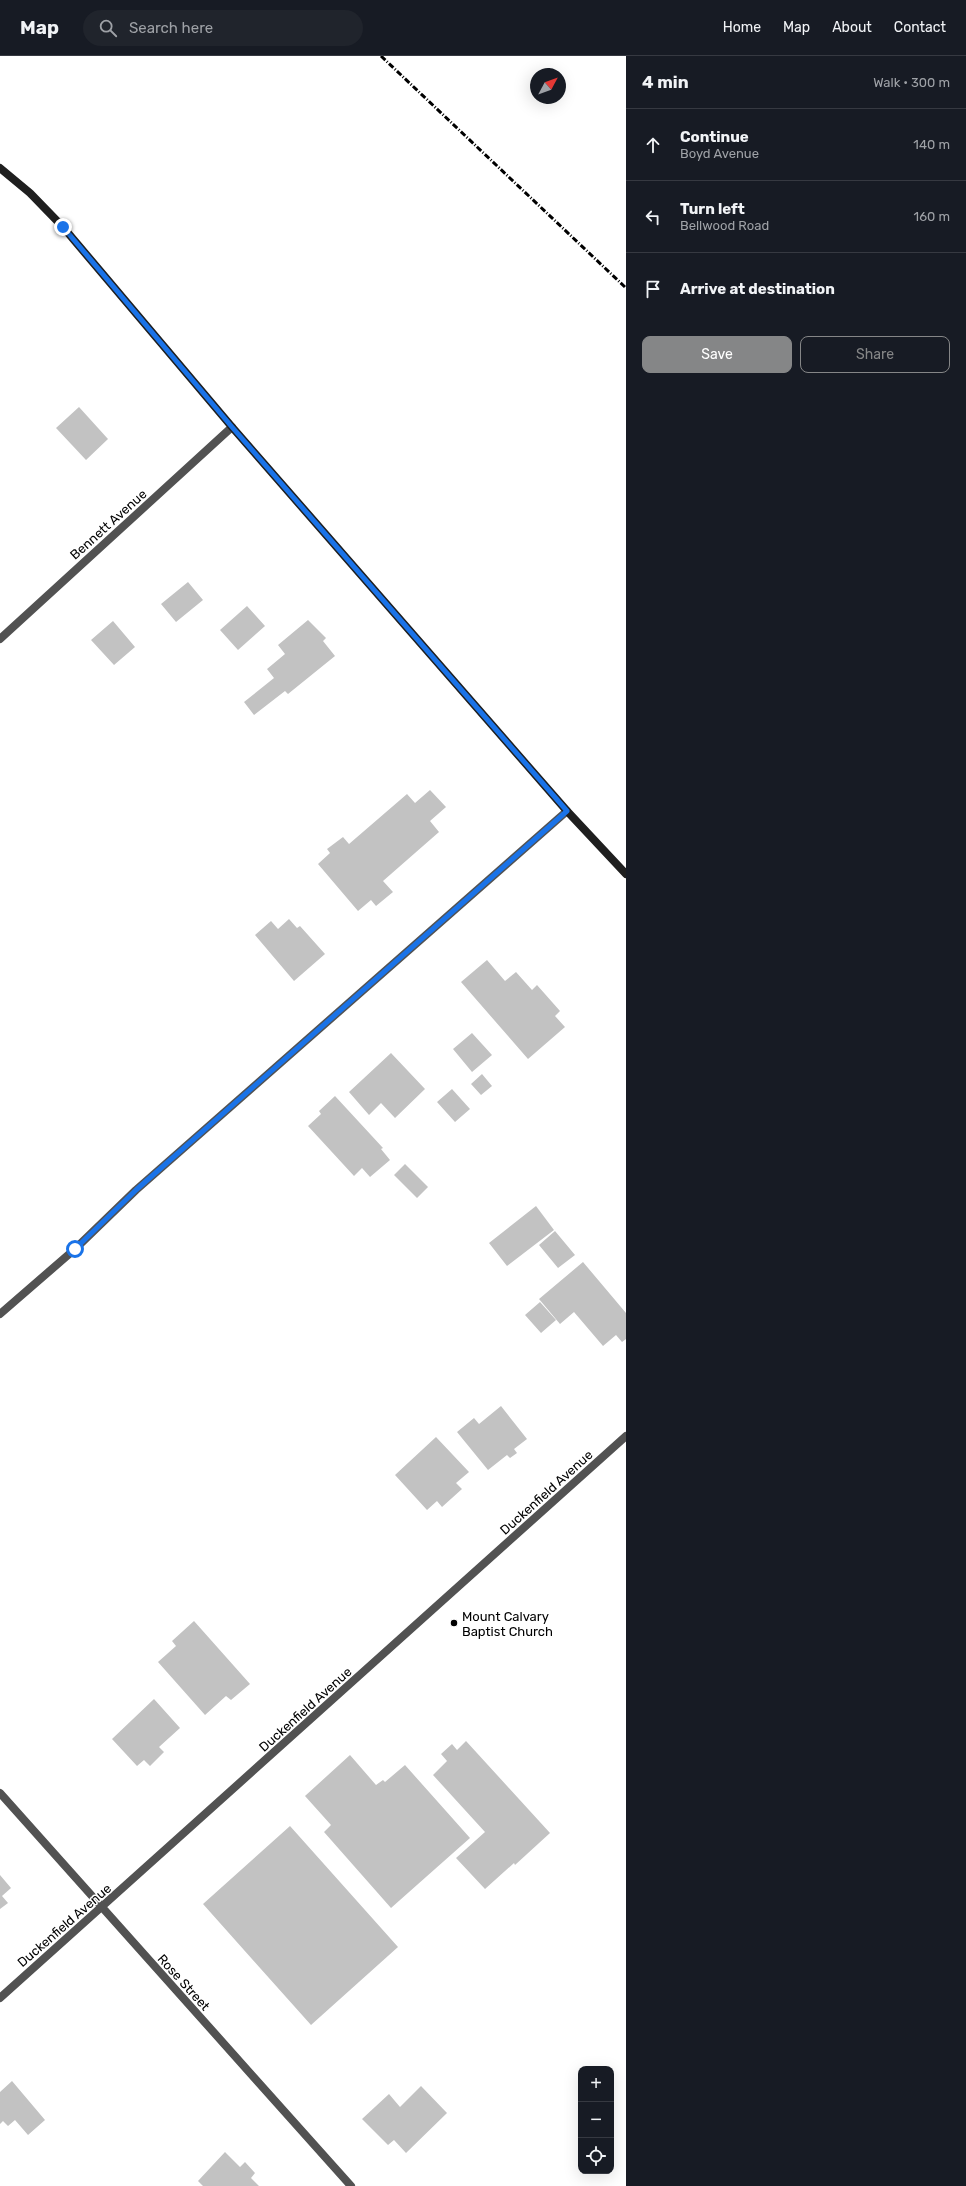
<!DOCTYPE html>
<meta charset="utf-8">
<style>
:root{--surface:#171b24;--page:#20242c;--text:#f1f3f6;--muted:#9ea1a6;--line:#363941;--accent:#858687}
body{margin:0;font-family:Rubik,sans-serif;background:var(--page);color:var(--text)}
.controls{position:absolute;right:12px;bottom:12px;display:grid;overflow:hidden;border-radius:8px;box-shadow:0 4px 16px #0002}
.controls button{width:36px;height:36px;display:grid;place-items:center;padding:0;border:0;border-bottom:1px solid var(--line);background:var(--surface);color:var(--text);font:20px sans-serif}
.compass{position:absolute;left:530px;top:12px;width:36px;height:36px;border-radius:50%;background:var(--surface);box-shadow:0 4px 16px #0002;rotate:49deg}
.stop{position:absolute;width:12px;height:12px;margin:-9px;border:3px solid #1a73e8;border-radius:50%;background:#fff}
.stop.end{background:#1a73e8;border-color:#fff;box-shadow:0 1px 4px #0008}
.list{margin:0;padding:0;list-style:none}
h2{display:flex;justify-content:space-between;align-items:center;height:52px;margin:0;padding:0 16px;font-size:17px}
h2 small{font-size:13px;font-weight:400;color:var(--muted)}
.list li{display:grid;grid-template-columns:26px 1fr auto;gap:12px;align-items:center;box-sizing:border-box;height:72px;padding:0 16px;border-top:1px solid var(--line)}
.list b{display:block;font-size:15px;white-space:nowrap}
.list p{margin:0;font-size:13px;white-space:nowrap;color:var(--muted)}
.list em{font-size:13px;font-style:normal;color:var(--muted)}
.actions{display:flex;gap:8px;padding:12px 16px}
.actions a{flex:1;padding:9px 0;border:1px solid var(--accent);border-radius:8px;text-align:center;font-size:14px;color:var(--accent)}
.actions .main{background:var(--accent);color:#fff}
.icon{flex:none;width:22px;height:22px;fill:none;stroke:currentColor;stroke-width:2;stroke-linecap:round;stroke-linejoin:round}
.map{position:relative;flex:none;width:626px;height:2130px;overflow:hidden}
header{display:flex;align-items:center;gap:24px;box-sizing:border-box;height:56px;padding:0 20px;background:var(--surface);border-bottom:1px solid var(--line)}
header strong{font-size:19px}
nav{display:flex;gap:22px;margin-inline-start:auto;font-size:14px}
.search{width:280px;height:36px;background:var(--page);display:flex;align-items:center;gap:10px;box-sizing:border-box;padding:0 14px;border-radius:22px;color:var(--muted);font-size:15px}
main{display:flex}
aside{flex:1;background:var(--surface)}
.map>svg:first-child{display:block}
.building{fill:#c2c2c2}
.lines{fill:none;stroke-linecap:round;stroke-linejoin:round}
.street{stroke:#525252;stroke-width:8}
.secondary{stroke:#1f1f1f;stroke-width:8}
.rail{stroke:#000;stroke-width:3;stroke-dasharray:6 2 1 2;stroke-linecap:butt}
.route{stroke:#1a73e8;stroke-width:5}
.poi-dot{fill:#000;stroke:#fff;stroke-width:1.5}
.labels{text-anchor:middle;stroke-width:3;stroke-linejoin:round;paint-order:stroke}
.street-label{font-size:13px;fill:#000;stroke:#fff}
.poi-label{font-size:13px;fill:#000;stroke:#fff;text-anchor:start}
</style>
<header>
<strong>Map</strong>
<div class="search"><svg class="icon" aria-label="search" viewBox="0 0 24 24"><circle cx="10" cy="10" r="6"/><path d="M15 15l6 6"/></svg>Search here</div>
<nav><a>Home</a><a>Map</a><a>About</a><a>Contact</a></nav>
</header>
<main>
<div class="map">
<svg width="626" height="2130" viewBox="0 0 626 2130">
<rect width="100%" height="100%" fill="#fff"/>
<path class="building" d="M 79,351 L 108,383 L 86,404 L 56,372 Z
M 188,526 L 203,544 L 176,566 L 161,548 Z
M 247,550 L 265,570 L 238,594 L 220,574 Z
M 308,564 L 326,582 L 323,585 L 335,600 L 288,638 L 285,635 L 254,659 L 244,646 L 274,622 L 267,613 L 285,598 L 278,589 Z
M 113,565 L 135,591 L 114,609 L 91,584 Z
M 430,734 L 446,751 L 430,765 L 439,776 L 383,825 L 393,836 L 376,850 L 371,844 L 358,855 L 318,808 L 330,797 L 327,793 L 343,781 L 349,788 L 407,738 L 415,747 Z
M 289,863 L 297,872 L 300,870 L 325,898 L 294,925 L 255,879 L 271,865 L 278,873 Z
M 487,904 L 505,925 L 516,916 L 532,934 L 537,929 L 560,955 L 555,960 L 565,971 L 528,1003 L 461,926 Z
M 472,977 L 492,999 L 472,1016 L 453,993 Z
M 391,997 L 425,1033 L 395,1062 L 381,1047 L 369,1059 L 349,1036 Z
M 482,1018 L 492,1030 L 481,1039 L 471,1028 Z
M 452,1033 L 470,1053 L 455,1066 L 437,1046 Z
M 335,1040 L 383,1092 L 381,1093 L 390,1104 L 370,1121 L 362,1112 L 354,1120 L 308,1070 L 321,1058 L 319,1055 Z
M 405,1108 L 428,1131 L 417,1142 L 394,1119 Z
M 536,1150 L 554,1174 L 507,1210 L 489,1187 Z
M 555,1175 L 575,1199 L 558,1212 L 539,1189 Z
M 583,1206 L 626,1257 L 626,1283 L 622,1286 L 616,1279 L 603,1290 L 574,1256 L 560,1268 L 539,1243 Z
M 540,1246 L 556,1264 L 541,1277 L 525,1259 Z
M 501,1350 L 527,1383 L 514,1393 L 517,1397 L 510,1402 L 507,1399 L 488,1414 L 457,1376 L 474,1362 L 479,1368 Z
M 436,1381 L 469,1416 L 456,1427 L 462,1433 L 442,1451 L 437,1445 L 427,1454 L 395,1419 Z
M 194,1565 L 250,1628 L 231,1644 L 226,1640 L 205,1659 L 158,1606 L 176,1590 L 172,1585 Z
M 154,1643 L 180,1672 L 159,1691 L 164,1696 L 150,1710 L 144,1704 L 137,1710 L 112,1683 Z
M 466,1685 L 550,1777 L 515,1809 L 514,1807 L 485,1833 L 456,1802 L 485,1776 L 433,1719 L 447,1705 L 441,1698 L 452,1688 L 457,1694 Z
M 350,1699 L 376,1729 L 383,1724 L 385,1726 L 405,1709 L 470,1782 L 391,1852 L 324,1776 L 331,1769 L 305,1740 Z
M 290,1770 L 398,1891 L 311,1969 L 203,1848 Z
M 0,1819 L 11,1832 L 2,1840 L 8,1847 L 0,1853 Z
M 12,2025 L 45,2064 L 28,2079 L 15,2064 L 8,2070 L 3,2065 L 0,2068 L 0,2036 Z
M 421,2030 L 447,2057 L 406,2097 L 394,2084 L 388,2089 L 362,2063 L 389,2038 L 400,2051 Z
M 225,2096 L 240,2111 L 245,2106 L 255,2117 L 251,2122 L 259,2130 L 203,2130 L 198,2125 Z"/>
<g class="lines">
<path class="street" d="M 0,583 L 232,371
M 0,1258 L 75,1193 L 136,1134 L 567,755
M 0,1737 L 351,2130
M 0,1942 L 626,1380"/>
<path class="secondary" d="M 0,112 L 30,137 L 63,171 L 232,371 L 567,755 L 626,818"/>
<path class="rail" d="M 381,0 L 626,232"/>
</g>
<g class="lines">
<path class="route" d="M 63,171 L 232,371 L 567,755 L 136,1134 L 75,1193"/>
</g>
<circle class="poi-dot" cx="454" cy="1567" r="4"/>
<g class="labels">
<g class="street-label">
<text transform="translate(108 468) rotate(-42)" y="5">Bennett Avenue</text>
<text transform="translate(546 1436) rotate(-42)" y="5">Duckenfield Avenue</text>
<text transform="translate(305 1653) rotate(-42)" y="5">Duckenfield Avenue</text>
<text transform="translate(64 1869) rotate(-41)" y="5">Duckenfield Avenue</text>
<text transform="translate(184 1926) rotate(48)" y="5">Rose Street</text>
</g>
<g class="poi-label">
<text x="462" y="1565">Mount Calvary<tspan x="462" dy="15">Baptist Church</tspan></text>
</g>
</g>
</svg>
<div class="controls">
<button>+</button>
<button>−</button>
<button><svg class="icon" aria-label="locate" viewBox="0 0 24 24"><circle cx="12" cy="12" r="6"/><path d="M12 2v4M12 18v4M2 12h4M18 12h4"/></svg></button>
</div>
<svg class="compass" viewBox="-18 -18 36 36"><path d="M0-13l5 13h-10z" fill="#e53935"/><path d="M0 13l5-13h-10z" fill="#9ea1a6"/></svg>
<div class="stop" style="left:75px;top:1193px"></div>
<div class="stop end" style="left:63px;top:171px"></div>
</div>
<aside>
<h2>4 min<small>Walk · 300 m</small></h2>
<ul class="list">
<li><svg class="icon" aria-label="ahead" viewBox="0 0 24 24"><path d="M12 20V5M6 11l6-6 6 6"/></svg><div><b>Continue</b><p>Boyd Avenue</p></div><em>140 m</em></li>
<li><svg class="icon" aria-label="left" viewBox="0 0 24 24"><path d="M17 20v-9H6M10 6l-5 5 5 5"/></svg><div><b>Turn left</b><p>Bellwood Road</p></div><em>160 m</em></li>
<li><svg class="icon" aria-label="arrive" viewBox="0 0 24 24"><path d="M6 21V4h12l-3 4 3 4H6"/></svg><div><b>Arrive at destination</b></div></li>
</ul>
<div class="actions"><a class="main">Save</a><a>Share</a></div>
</aside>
</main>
